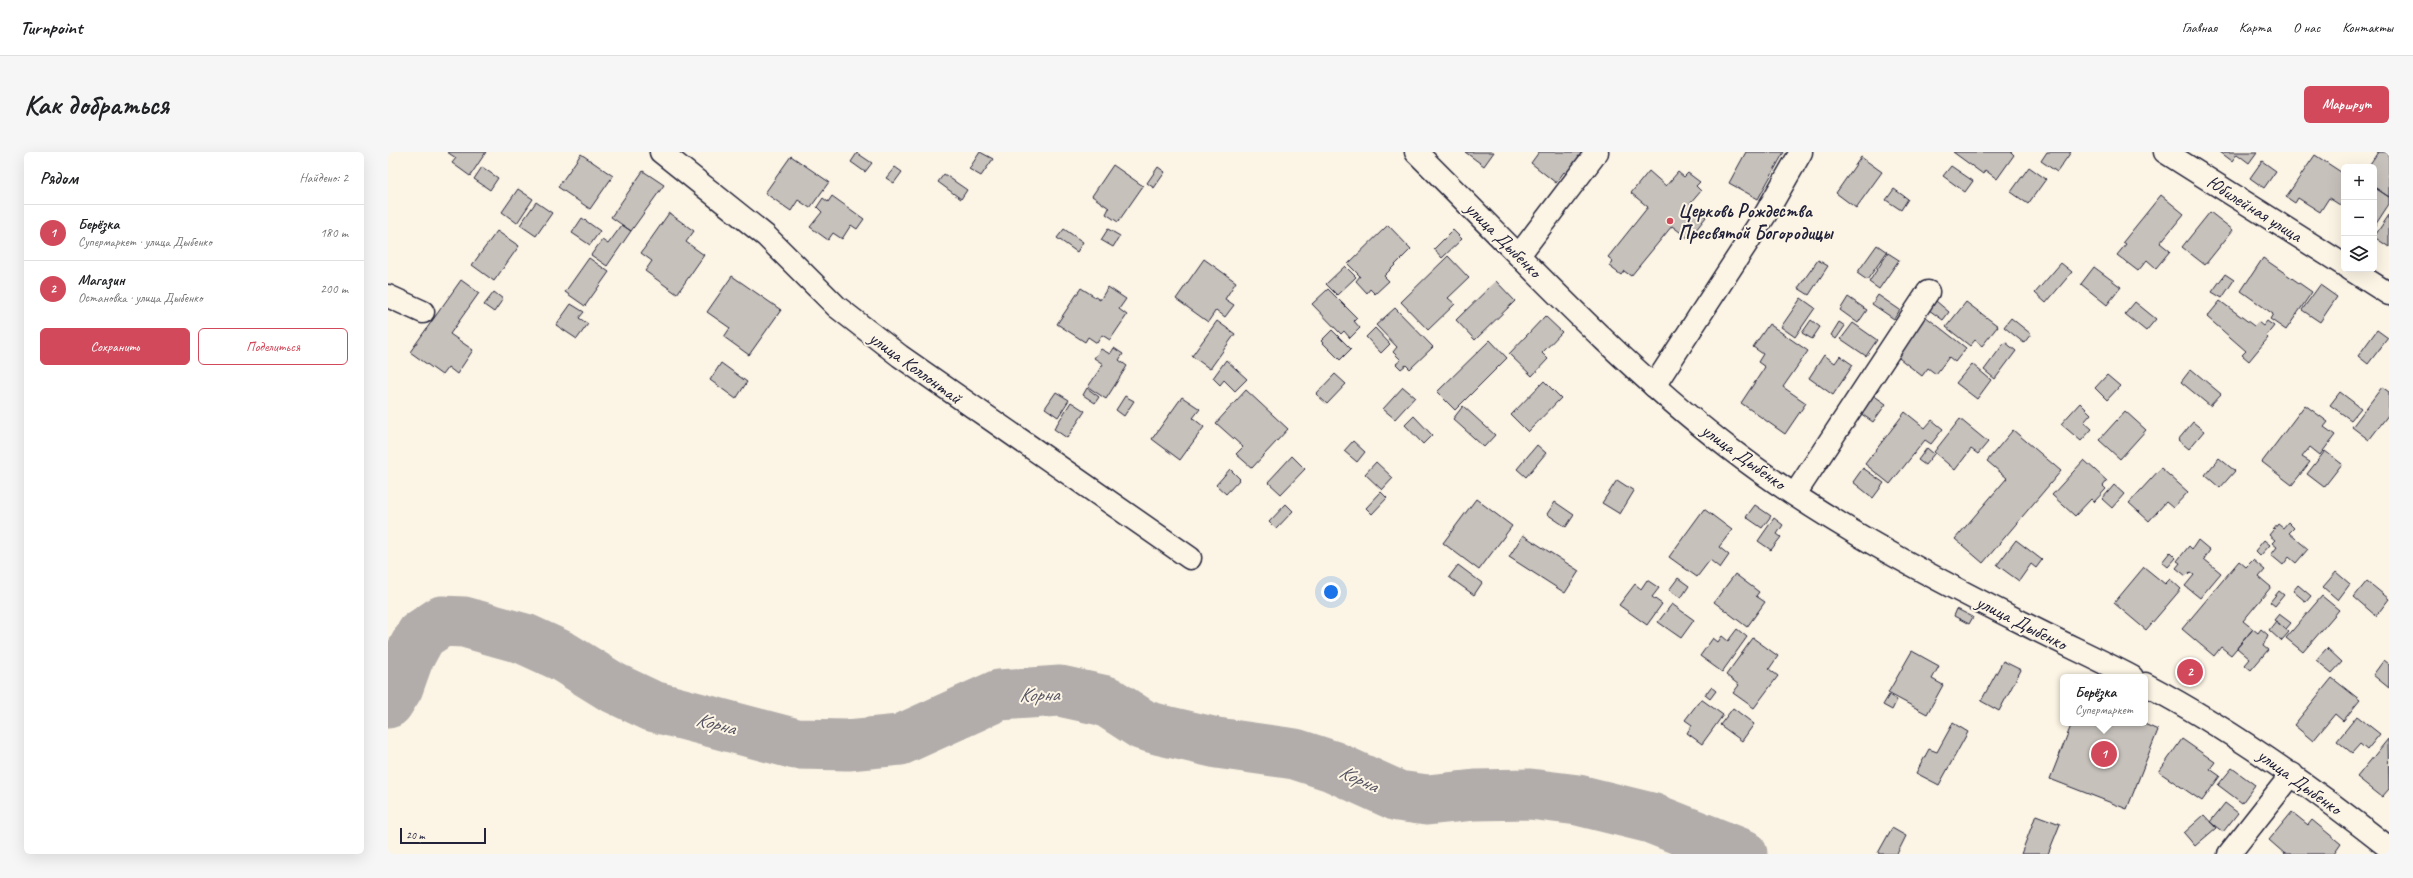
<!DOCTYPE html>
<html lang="ru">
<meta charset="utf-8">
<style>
:root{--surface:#fff;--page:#f6f6f6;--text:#202124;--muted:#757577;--line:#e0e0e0;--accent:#d1495b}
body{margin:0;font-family:Caveat,sans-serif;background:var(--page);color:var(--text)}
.controls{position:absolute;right:12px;top:12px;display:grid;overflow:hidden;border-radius:6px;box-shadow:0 4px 16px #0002}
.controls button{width:36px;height:36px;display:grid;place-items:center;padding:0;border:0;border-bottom:1px solid var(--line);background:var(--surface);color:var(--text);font:20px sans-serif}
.scale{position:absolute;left:12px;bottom:10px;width:86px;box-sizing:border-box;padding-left:4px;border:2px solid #22223b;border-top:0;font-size:11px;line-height:14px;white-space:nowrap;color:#22223b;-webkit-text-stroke:3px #fcf5e5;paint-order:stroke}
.you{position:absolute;left:943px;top:440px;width:14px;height:14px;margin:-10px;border:3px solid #fff;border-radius:50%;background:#1a73e8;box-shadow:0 0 0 6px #1a73e833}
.badge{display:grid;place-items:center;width:26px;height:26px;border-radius:50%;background:var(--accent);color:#fff;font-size:13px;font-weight:700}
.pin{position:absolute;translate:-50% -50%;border:2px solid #fff;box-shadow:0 1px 4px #0006}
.popup{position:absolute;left:1672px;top:522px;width:88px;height:52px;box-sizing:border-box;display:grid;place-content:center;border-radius:6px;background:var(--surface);filter:drop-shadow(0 1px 3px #0005);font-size:13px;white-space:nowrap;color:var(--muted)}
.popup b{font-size:15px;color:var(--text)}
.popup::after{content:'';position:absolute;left:50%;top:100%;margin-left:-8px;border:8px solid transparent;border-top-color:var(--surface)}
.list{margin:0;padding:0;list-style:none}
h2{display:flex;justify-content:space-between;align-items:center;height:52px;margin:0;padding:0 16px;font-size:17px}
h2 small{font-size:13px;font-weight:400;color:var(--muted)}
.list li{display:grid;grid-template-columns:26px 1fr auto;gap:12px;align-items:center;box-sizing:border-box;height:56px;padding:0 16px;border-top:1px solid var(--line)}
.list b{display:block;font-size:15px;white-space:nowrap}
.list p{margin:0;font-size:13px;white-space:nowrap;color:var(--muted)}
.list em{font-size:13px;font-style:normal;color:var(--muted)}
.actions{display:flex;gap:8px;padding:12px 16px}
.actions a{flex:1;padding:9px 0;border:1px solid var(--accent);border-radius:6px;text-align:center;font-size:14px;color:var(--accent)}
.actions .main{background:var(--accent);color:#fff}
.icon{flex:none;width:22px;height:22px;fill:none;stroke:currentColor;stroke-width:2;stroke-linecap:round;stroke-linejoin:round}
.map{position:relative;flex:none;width:2001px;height:702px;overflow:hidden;border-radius:6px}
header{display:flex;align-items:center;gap:24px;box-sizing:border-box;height:56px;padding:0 20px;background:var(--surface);border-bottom:1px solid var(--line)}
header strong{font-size:19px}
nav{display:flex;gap:22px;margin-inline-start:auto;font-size:14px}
.intro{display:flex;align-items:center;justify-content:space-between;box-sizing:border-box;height:96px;padding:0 24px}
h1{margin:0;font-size:28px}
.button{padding:10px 18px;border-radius:6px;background:var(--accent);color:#fff;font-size:14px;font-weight:700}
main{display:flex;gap:24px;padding:0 24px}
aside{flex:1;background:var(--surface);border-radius:6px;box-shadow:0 4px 16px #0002}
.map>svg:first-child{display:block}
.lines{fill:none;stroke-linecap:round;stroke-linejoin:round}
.river{stroke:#b2adab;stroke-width:51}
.building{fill:#c6c1bb;stroke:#22223b}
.minor-casing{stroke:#22223b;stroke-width:25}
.major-casing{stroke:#22223b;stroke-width:25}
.minor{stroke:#fcf5e5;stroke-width:22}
.major{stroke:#fcf5e5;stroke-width:22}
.poi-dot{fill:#d1495b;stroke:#fcf5e5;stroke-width:1.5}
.labels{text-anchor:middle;stroke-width:4;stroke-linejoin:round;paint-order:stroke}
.street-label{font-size:19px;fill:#22223b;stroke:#fcf5e5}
.poi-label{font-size:19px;font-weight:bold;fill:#22223b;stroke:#fcf5e5;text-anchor:start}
.water-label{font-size:20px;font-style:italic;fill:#545362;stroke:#fcf5e5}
</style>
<header>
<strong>Turnpoint</strong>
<nav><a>Главная</a><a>Карта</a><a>О нас</a><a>Контакты</a></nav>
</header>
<div class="intro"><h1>Как добраться</h1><a class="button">Маршрут</a></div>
<main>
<aside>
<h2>Рядом<small>Найдено: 2</small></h2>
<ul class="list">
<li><span class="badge">1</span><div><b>Берёзка</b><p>Супермаркет · улица Дыбенко</p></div><em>180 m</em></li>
<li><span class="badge">2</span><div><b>Магазин</b><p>Остановка · улица Дыбенко</p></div><em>200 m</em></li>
</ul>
<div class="actions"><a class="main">Сохранить</a><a>Поделиться</a></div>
</aside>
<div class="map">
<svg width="2001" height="702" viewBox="0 0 2001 702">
<rect width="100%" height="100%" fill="#fcf5e5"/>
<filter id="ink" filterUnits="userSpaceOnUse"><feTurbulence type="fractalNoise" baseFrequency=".025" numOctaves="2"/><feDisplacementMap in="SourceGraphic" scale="8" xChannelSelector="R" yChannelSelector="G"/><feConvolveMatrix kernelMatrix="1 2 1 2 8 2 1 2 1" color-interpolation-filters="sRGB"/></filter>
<g filter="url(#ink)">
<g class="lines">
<path class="river" d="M 0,551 L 10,535 L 20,507 L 33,483 L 54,469 L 76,470 L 137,487 L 174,504 L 224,535 L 264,554 L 408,592 L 460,593 L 512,588 L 611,543 L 672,539 L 718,549 L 755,573 L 773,578 L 829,591 L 907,602 L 944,614 L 1010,644 L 1039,648 L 1087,643 L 1142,642 L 1190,648 L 1263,666 L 1354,702"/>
</g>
<path class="building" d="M 59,0 L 98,0 L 82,24 L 64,11 L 68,6 Z
M 592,0 L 605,7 L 593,24 L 581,17 Z
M 1077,0 L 1106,0 L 1096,14 Z
M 1151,0 L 1200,0 L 1181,24 L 1176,20 L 1168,31 L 1143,11 Z
M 1358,0 L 1396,0 L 1370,47 L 1341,31 Z
M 1565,0 L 1623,0 L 1626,3 L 1609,27 L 1597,18 L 1595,22 Z
M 1659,0 L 1683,0 L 1669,20 L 1653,9 Z
M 1832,0 L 1869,0 L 1861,11 L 1849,2 L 1844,9 Z
M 1990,0 L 2001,0 L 2001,45 L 1986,35 L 1986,15 L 1980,15 Z
M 469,1 L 484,11 L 477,20 L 463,10 Z
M 193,2 L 225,24 L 202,57 L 170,35 Z
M 1927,3 L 1956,22 L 1956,48 L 1952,53 L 1941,46 L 1932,60 L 1910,46 L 1907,51 L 1898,45 Z
M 403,4 L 441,30 L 422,56 L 410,48 L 403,59 L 377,41 Z
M 1473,5 L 1494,20 L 1468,56 L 1448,41 Z
M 1874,9 L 1888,19 L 1876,36 L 1862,26 Z
M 725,13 L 755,34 L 730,70 L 718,62 L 721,56 L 704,44 Z
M 1563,14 L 1585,29 L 1577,40 L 1555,24 Z
M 94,15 L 110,26 L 102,38 L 86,27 Z
M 507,15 L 514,20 L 506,31 L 498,26 Z
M 770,15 L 777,20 L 766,36 L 759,31 Z
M 1641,15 L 1658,27 L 1640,52 L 1623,40 Z
M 255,19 L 276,33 L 243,79 L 223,65 Z
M 1261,19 L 1278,34 L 1290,20 L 1296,25 L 1300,21 L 1312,30 L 1308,34 L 1313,39 L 1302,52 L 1318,65 L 1301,87 L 1284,74 L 1243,124 L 1236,119 L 1233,123 L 1221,114 L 1225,109 L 1220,105 L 1260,55 L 1243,41 Z
M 556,22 L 579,38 L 573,47 L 550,30 Z
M 1986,35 L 2001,45 L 2001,52 L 1986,75 Z
M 130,37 L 145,47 L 129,71 L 114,60 Z
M 1506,37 L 1520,47 L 1513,58 L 1498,48 Z
M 1773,43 L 1796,62 L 1772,91 L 1782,99 L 1768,116 L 1759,108 L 1750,119 L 1729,103 L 1738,92 L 1735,90 Z
M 444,44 L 476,67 L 469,77 L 463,73 L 454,87 L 445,81 L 440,88 L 422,75 L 434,60 L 429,55 L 435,46 L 440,50 Z
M 148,50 L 164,61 L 148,84 L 132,73 Z
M 1822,60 L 1845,78 L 1817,113 L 1794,95 Z
M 281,61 L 306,79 L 298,90 L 316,103 L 289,142 L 257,119 L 264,109 L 253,101 Z
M 2001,63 L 2001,95 L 1986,85 Z
M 194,66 L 212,79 L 202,93 L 184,81 Z
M 234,73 L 243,79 L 219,114 L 203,103 L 214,88 L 220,92 Z
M 1000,73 L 1023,97 L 996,124 L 1001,129 L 987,142 L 982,137 L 979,141 L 968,129 L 972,124 L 960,112 Z
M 676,77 L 695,90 L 689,100 L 669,86 Z
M 720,77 L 732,84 L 725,95 L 713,88 Z
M 1065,78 L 1074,87 L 1054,106 L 1046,97 Z
M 109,79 L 131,94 L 106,129 L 84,113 Z
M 1489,93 L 1499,100 L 1479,128 L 1469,121 Z
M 1500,101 L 1511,108 L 1491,137 L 1481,130 Z
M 1060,104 L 1081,126 L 1060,146 L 1067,152 L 1040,178 L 1013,150 Z
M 201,106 L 221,120 L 197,154 L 177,140 Z
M 1875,106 L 1924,140 L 1898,178 L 1882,167 L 1885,162 L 1853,139 Z
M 816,107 L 848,130 L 837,147 L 846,153 L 837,165 L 828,158 L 820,170 L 788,147 Z
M 1430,108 L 1440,114 L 1421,143 L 1410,136 Z
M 1673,111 L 1684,120 L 1658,151 L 1647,141 Z
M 957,114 L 968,125 L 949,143 L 938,132 Z
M 1706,115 L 1733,135 L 1719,153 L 1693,132 Z
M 1837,122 L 1846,128 L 1834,146 L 1824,140 Z
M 344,124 L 393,158 L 361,203 L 336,185 L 342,176 L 319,160 Z
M 73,128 L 91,141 L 62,182 L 85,198 L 69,222 L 60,215 L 54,223 L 22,200 Z
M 1108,129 L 1127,149 L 1087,188 L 1068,168 Z
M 1932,133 L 1949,145 L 1932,170 L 1914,158 Z
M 720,135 L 738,147 L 731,157 L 739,163 L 722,188 L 714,183 L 709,191 L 700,185 L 697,190 L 669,172 L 693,136 L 712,148 Z
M 940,137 L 969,166 L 966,169 L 972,176 L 962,186 L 956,179 L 953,182 L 924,152 Z
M 106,140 L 115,147 L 106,160 L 96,153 Z
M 1490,143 L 1512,158 L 1506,167 L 1484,152 Z
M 1460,145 L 1479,158 L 1470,171 L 1452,158 Z
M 1413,146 L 1427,156 L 1407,185 L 1393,175 Z
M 1548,149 L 1561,160 L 1555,168 L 1541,158 Z
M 1832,149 L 1866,174 L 1870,170 L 1875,174 L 1879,169 L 1886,174 L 1878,184 L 1880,186 L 1861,209 L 1854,203 L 1858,199 L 1819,165 Z
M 1578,150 L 1610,174 L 1594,194 L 1587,188 L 1582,194 L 1558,175 Z
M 1747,150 L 1768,167 L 1758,179 L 1737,162 Z
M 183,152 L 196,160 L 191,166 L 200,172 L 189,187 L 168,173 Z
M 1007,156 L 1045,195 L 1022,217 L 1018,213 L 1013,217 L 1008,212 L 1013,208 L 1005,200 L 1009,195 L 988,173 Z
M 1157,164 L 1174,180 L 1154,201 L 1160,207 L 1144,224 L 1121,202 Z
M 1537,164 L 1578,196 L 1567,210 L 1561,205 L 1548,222 L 1540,216 L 1534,224 L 1507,203 Z
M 1623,166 L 1643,182 L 1636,191 L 1616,175 Z
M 1423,168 L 1432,175 L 1424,187 L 1414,181 Z
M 829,169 L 847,182 L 822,217 L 804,204 Z
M 1451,170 L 1457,174 L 1448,187 L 1443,183 Z
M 1465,171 L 1489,188 L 1478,204 L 1453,187 Z
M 1381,172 L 1420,199 L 1395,235 L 1418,251 L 1397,282 L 1353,251 L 1377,215 L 1370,210 L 1375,202 L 1365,195 Z
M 987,176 L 1002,192 L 993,201 L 978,185 Z
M 944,178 L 963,197 L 952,208 L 933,189 Z
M 1989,178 L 2000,186 L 1980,212 L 1970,204 Z
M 1102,188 L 1119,206 L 1067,258 L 1049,240 Z
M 1617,190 L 1628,199 L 1607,227 L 1596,218 Z
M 726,196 L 735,202 L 731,208 L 739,214 L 718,247 L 700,235 L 715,212 L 706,206 L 713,197 L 722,202 Z
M 1436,203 L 1447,211 L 1452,204 L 1465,213 L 1445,243 L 1421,226 Z
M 838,208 L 859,227 L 847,239 L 836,228 L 832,233 L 825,226 Z
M 333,211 L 359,230 L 348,247 L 322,228 Z
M 1584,212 L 1603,228 L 1589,247 L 1568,231 Z
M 1803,217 L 1833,242 L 1822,254 L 1793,230 Z
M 947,222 L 958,232 L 939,252 L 928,242 Z
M 1719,223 L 1732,234 L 1719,248 L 1707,236 Z
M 1156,229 L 1173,246 L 1140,280 L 1123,263 Z
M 1015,235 L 1027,245 L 1007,267 L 995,257 Z
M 1994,235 L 2001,240 L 2001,262 L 1981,288 L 1964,275 Z
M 699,236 L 711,245 L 707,251 L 695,243 Z
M 858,238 L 900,277 L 864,316 L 848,302 L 855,295 L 828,271 Z
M 668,240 L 681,248 L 670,265 L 657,256 Z
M 1952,240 L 1973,256 L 1963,268 L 1942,253 Z
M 1485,243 L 1498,252 L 1485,270 L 1472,261 Z
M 737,244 L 746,249 L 736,264 L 728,258 Z
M 794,245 L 812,257 L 805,266 L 816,275 L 792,308 L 764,287 Z
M 683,250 L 697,259 L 679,286 L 666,277 Z
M 1692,251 L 1703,262 L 1696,270 L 1704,277 L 1693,289 L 1673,272 Z
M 1917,253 L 1940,270 L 1936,275 L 1947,283 L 1932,303 L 1922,295 L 1914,305 L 1922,310 L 1904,333 L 1874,310 Z
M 1075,254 L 1107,283 L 1096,295 L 1065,267 Z
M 1737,259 L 1758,278 L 1732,307 L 1711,288 Z
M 1517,260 L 1537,276 L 1544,268 L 1555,277 L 1543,292 L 1537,288 L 1502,332 L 1477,312 Z
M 1026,264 L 1044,283 L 1035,292 L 1017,273 Z
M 1572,267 L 1600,290 L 1590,302 L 1583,297 L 1567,318 L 1546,300 Z
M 1805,270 L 1816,279 L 1801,297 L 1790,288 Z
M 1625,278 L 1673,319 L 1595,411 L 1567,387 L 1619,326 L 1599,309 Z
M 965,289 L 977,300 L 969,310 L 956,299 Z
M 1149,293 L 1158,301 L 1138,325 L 1129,317 Z
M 1539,296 L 1546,302 L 1537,313 L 1530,308 Z
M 1937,299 L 1954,312 L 1936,335 L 1919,322 Z
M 904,304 L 917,317 L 893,342 L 880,330 Z
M 1831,306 L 1847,319 L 1832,336 L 1817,323 Z
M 1696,308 L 1719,329 L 1715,334 L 1718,337 L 1706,350 L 1703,347 L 1687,364 L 1664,343 Z
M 988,310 L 1005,326 L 994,338 L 977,322 Z
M 1475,316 L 1496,331 L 1485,346 L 1465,330 Z
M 1773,316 L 1800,340 L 1785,356 L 1778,350 L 1761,369 L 1741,351 Z
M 842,317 L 852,327 L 838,342 L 828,333 Z
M 1229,328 L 1246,339 L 1232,362 L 1214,351 Z
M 1726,333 L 1736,342 L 1724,356 L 1714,347 Z
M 993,340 L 999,346 L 984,362 L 978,356 Z
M 1088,347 L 1124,374 L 1091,418 L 1055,391 Z
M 1167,350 L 1186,363 L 1178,375 L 1159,362 Z
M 898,352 L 905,359 L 888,377 L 881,370 Z
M 1367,353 L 1383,364 L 1374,376 L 1358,365 Z
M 1316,357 L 1344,378 L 1331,395 L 1341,403 L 1332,416 L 1322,408 L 1309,425 L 1281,405 Z
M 1386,366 L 1395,373 L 1389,382 L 1393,385 L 1383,398 L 1370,389 Z
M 1900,370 L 1906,376 L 1901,381 L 1920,397 L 1908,411 L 1901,405 L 1895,413 L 1883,403 L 1889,395 L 1884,391 L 1887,388 L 1881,383 L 1890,372 L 1895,376 Z
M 1135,383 L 1191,419 L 1177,441 L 1121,405 Z
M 1628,388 L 1654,408 L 1648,416 L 1643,412 L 1631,429 L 1609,413 Z
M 1810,388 L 1822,398 L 1816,407 L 1833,421 L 1812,446 L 1797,434 L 1806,423 L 1802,420 L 1798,424 L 1788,416 L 1792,411 L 1789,409 L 1801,394 L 1804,397 Z
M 1876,388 L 1882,393 L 1872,404 L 1867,399 Z
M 1782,400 L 1788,406 L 1780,415 L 1774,410 Z
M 1865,408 L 1877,418 L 1871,425 L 1883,435 L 1855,469 L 1865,477 L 1843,503 L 1833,495 L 1826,504 L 1794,477 L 1851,409 L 1858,415 Z
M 1070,413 L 1094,431 L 1086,443 L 1061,425 Z
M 1756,415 L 1777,432 L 1782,427 L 1793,437 L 1758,478 L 1726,451 Z
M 1948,420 L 1962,432 L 1950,448 L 1935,435 Z
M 1347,422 L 1371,440 L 1368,444 L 1377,450 L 1359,475 L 1326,450 Z
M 1290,426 L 1301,434 L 1293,446 L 1281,438 Z
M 1259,428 L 1271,436 L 1264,445 L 1274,452 L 1259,473 L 1231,453 L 1247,432 L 1253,437 Z
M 1979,429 L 2001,447 L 1988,464 L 1966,445 Z
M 1910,433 L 1923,444 L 1918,450 L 1905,439 Z
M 1891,439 L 1896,443 L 1887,454 L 1882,450 Z
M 1934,444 L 1951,458 L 1915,500 L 1898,486 Z
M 1284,452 L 1306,468 L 1293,486 L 1270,470 Z
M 1569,457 L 1585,465 L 1581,472 L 1566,464 Z
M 1891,462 L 1903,471 L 1898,477 L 1886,468 Z
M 1888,469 L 1901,480 L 1893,489 L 1881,478 Z
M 1349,477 L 1359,485 L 1334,520 L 1312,504 L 1325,486 L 1330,490 L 1334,484 L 1340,489 Z
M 1865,477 L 1870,481 L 1873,477 L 1880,483 L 1875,494 L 1880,498 L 1863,518 L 1857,513 L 1862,507 L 1849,496 Z
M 1365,486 L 1390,504 L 1381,517 L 1390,524 L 1366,556 L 1345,541 L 1351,533 L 1338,523 Z
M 1939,496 L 1954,510 L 1944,521 L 1928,508 Z
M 1524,499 L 1551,514 L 1544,527 L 1555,533 L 1539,562 L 1500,541 Z
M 1996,508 L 2001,512 L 2001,536 L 1985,523 Z
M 1615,509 L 1633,518 L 1611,559 L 1593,549 Z
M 1799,512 L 1812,522 L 1808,527 L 1795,518 Z
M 1944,526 L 1972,548 L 1955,569 L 1947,562 L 1925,589 L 1906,573 Z
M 1323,535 L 1328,539 L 1322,547 L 1317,543 Z
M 1501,543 L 1509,548 L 1504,558 L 1495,553 Z
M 1313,547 L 1335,563 L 1314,592 L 1299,581 L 1304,573 L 1297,568 Z
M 1345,556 L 1366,572 L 1354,589 L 1332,573 Z
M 1969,564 L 1992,582 L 1979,598 L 1972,592 L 1964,601 L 1949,589 Z
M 1565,571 L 1580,580 L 1551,633 L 1528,621 L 1541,597 L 1549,600 Z
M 1684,571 L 1754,571 L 1770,578 L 1739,657 L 1662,627 Z
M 1794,587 L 1827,610 L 1822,617 L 1832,624 L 1814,649 L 1771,620 Z
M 2000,587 L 2001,637 L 1994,645 L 1969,625 Z
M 1844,616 L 1867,633 L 1854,651 L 1830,633 Z
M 1837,651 L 1850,661 L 1835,680 L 1822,670 Z
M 1904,660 L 1920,673 L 1924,668 L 1953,692 L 1946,702 L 1897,702 L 1881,688 Z
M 1648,663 L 1672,672 L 1660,702 L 1633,702 Z
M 1816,663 L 1828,676 L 1807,694 L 1796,681 Z
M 1504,676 L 1518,684 L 1509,702 L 1492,702 L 1490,701 Z"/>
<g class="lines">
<defs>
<path id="minor" d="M 273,0 L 378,84 L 449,155 L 512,204 L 802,406
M 1777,0 L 1956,113
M 1131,103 L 1209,0
M 1962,117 L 2001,142
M 0,144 L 35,160
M 1266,234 L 1377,63 L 1413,0
M 1407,342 L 1540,140
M 1841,702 L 1904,622"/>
<path id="major" d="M 1028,0 C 1130,101 1228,209 1342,297 C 1433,367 1537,422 1639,473 C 1674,491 1710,507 1744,525
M 1757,532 C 1844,578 1924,635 2001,696"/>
</defs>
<use href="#minor" class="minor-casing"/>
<use href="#major" class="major-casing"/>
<use href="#minor" class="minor"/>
<use href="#major" class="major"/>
</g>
</g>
<circle class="poi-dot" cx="1282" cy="69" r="4"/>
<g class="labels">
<g class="street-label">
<text transform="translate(1867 56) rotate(32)" y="7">Юбилейная улица</text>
<text transform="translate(1116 87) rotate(45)" y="7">улица Дыбенко</text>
<text transform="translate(528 215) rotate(36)" y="7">улица Коллонтай</text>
<text transform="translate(1356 304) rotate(36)" y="7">улица Дыбенко</text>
<text transform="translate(1634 470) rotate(27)" y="7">улица Дыбенко</text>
<text transform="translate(1912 629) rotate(36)" y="7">улица Дыбенко</text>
</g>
<g class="poi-label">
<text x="1290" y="65">Церковь Рождества<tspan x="1290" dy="22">Пресвятой Богородицы</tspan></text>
</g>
<g class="water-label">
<text transform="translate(651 542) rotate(-1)" y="7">Корна</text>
<text transform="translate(328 571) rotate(15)" y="7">Корна</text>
<text transform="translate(971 626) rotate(25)" y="7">Корна</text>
</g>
</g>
</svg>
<div class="controls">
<button>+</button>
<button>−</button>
<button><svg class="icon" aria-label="layers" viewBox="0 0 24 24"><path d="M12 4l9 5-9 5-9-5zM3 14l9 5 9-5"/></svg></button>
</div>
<div class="scale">20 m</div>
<div class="you"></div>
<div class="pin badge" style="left:1716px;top:602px">1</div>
<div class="popup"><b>Берёзка</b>Супермаркет</div>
<div class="pin badge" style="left:1802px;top:520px">2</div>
</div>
</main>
